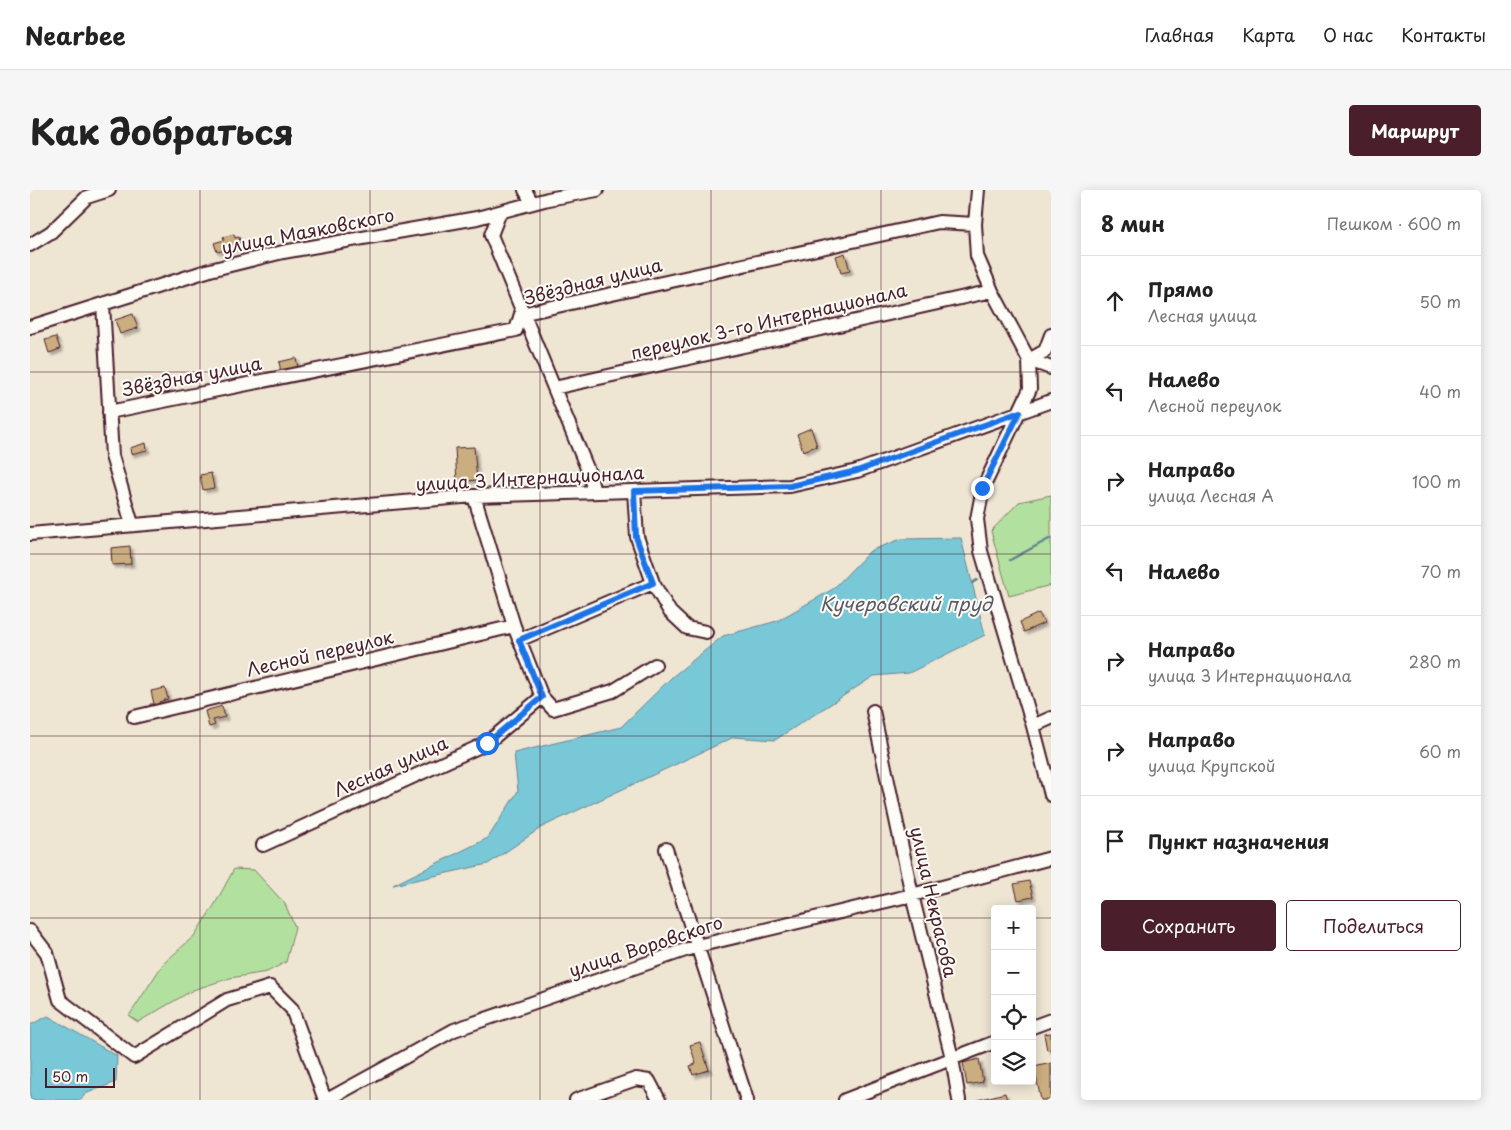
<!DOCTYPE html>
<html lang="ru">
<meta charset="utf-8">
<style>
:root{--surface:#fff;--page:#f6f6f6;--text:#222;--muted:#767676;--line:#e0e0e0;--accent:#4a1f2b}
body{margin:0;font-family:"Playpen Sans",sans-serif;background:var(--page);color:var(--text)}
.controls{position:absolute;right:15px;bottom:15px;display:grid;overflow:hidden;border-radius:5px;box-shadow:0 2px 12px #0003}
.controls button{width:45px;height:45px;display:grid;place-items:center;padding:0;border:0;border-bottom:1px solid var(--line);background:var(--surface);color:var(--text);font:25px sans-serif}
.scale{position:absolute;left:15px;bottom:12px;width:70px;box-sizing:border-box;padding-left:5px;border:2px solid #4a1f2b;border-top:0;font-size:14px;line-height:18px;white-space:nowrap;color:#4a1f2b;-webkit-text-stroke:4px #fdfcf7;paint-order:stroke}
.stop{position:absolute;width:15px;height:15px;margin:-11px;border:4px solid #1a73e8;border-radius:50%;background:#fff}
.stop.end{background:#1a73e8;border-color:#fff;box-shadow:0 1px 5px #0008}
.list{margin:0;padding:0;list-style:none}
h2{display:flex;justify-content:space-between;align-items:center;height:65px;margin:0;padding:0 20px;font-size:21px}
h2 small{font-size:16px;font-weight:400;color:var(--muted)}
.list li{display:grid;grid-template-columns:32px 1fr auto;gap:15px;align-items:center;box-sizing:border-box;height:90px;padding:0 20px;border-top:1px solid var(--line)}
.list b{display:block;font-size:19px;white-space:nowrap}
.list p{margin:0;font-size:16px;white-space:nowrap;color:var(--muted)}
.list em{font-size:16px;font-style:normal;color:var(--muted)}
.actions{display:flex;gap:10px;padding:15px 20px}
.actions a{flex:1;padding:11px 0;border:1px solid var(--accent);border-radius:5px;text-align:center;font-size:18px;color:var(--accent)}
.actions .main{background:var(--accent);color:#fff}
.icon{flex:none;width:28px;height:28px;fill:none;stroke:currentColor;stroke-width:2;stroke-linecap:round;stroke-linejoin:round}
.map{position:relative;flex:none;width:1021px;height:910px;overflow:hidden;border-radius:5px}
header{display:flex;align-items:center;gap:30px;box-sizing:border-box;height:70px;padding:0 25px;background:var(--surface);border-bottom:1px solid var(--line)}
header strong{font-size:24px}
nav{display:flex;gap:28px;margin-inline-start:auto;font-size:18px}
.intro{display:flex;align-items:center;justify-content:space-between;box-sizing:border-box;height:120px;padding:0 30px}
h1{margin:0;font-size:35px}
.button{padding:12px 22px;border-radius:5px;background:var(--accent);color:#fff;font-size:18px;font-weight:700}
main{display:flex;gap:30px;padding:0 30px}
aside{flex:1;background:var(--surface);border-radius:5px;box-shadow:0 2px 12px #0003}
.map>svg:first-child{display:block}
.green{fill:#b2e19f;stroke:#7e8065}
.water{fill:#79c8d7;stroke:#668492}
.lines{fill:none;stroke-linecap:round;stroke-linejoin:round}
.stream{stroke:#668492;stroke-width:2.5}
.building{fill:#cbae80;stroke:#4a1f2b;filter:url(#shadow)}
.minor-casing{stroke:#4a1f2b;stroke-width:16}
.minor{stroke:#fdfcf7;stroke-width:12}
.route{stroke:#1a73e8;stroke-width:6}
.grid{fill:none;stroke:#4a1f2b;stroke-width:1;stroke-opacity:0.55}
.labels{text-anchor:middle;stroke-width:4;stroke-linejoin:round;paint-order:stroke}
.street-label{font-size:18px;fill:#4a1f2b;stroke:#fdfcf7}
.water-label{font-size:19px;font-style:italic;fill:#5a5a67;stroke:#fdfcf7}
</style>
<header>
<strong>Nearbee</strong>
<nav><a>Главная</a><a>Карта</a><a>О нас</a><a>Контакты</a></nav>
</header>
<div class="intro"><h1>Как добраться</h1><a class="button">Маршрут</a></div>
<main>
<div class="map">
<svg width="1021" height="910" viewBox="0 0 1021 910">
<defs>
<filter id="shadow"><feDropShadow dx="3" dy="3" stdDeviation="1" flood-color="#0004"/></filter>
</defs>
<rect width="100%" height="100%" fill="#eee5d3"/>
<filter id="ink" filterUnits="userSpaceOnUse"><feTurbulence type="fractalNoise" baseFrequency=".02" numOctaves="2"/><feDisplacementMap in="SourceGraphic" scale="10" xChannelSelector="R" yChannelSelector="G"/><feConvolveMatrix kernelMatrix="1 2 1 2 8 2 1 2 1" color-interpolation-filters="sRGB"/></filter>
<g filter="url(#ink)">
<path class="green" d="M 1021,305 L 1021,395 L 979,406 L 961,341 L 989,312 Z
M 204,679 L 224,680 L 255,714 L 265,737 L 256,772 L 237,782 L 200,788 L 163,800 L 108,832 L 99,826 L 133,774 L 164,746 L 185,714 Z"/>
<path class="water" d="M 931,348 L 955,445 L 879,483 L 844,486 L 745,550 L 704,547 L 512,637 L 458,674 L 363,695 L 458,648 L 488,601 L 484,563 L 591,537 L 642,487 L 693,446 L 747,431 L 803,399 L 840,361 L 871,349 Z
M 18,826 L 87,866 L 86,892 L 55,904 L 51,910 L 0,910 L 0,835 Z"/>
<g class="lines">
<path class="stream" d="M 980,370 L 1021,348
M 942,393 L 947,390"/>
</g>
<path class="building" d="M 204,44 L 205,48 L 209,47 L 211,56 L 187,62 L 184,53 L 194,50 L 193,47 Z
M 815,63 L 820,81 L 811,83 L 806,66 Z
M 103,124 L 108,138 L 90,144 L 85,130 Z
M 26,147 L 30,159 L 19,163 L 15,150 Z
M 266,168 L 268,178 L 251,182 L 249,172 Z
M 137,191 L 140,203 L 121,207 L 119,194 Z
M 781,238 L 787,256 L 773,261 L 767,244 Z
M 116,253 L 117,260 L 101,264 L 100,258 Z
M 444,257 L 447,290 L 427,292 L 425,258 Z
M 181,283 L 184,298 L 173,300 L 170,285 Z
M 100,356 L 101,374 L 82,375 L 81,358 Z
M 1009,423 L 1014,433 L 994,442 L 990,432 Z
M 135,498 L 138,509 L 129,512 L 131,518 L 121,520 L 120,514 L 124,514 L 121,501 Z
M 192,516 L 195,527 L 183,530 L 185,535 L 179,537 L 175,521 Z
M 999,691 L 1003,707 L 988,710 L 984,694 Z
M 1021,843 L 1021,859 L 1017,860 L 1014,844 Z
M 670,852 L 679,880 L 663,885 L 660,876 L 666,874 L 660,855 Z
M 949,869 L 953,892 L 937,895 L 933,873 Z
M 1021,873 L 1021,910 L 1011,910 L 1004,877 Z
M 975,903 L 977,910 L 948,910 Z"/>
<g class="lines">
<defs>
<path id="minor" d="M 495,0 L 502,13
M 948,0 L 945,34 L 947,66 L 962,101 L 999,170 L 1000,199 L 953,298 L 947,329 L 951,361 L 1003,536 L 1021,605
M 470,22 L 461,45 L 559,283 L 564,302
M 0,55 L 21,42 L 57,7 L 79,0
M 73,114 L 82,266 L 102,334
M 0,137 L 180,80 L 253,62 L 447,28 L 518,9 L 567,0
M 999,170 L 1015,161 L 1021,145
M 999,170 L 1021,178
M 524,198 L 962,101
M 79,222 L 486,140 L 491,124 L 909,32 L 945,34
M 604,301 L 607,347 L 623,393 L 640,422 L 657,438 L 676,442
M 444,306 L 484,436 L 512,507
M 0,344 L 444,306 L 760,296 L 827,281 L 1021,211
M 489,450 L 623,393
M 843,521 L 882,705 L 922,868 L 929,910
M 104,527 L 484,436
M 1003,536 L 1021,528
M 233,655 L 457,553 L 512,507 L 523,519 L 583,501 L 625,475
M 636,659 L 717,910
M 0,741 L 17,763 L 30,810 L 104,867 L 197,810 L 240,797 L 262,819 L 295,910
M 1002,837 L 1021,830
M 297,910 L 424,840 L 667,756 L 882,705 L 1021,668
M 546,910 L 606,889 L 619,891 L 629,910
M 815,910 L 965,852"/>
</defs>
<use href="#minor" class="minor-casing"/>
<use href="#minor" class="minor"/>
</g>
</g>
<g class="lines" filter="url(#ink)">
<path class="route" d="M 457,553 L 512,507 L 489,450 L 623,393 L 606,347 L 604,301 L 760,296 L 827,281 L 990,222 L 952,298"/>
</g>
<path class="grid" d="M 170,0 L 170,910M 340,0 L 340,910M 510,0 L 510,910M 681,0 L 681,910M 851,0 L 851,910M 0,182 L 1021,182M 0,364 L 1021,364M 0,546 L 1021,546M 0,728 L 965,728M 1002,728 L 1021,728"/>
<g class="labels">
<g class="street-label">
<text transform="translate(278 42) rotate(-11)" y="6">улица Маяковского</text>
<text transform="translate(563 92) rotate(-14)" y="6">Звёздная улица</text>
<text transform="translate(739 132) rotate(-13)" y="6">переулок 3-го Интернационала</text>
<text transform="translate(162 187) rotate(-11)" y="6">Звёздная улица</text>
<text transform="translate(500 289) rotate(-3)" y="6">улица 3 Интернационала</text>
<text transform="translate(290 464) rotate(-13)" y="6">Лесной переулок</text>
<text transform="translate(361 577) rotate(-24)" y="6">Лесная улица</text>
<text transform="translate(903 712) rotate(77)" y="6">улица Некрасова</text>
<text transform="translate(616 757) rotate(-18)" y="6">улица Воровского</text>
</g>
<g class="water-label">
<text x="876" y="421">Кучеровский пруд</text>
</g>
</g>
</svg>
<div class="controls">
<button>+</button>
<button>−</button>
<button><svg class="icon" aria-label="locate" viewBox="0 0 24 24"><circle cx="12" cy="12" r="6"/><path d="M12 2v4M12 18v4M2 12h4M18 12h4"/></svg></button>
<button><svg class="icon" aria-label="layers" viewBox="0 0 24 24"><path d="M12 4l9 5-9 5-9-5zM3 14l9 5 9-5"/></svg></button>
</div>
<div class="scale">50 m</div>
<div class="stop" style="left:457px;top:553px"></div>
<div class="stop end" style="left:952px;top:298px"></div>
</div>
<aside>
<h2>8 мин<small>Пешком · 600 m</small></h2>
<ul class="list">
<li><svg class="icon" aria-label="ahead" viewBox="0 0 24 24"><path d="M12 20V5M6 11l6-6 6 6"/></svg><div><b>Прямо</b><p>Лесная улица</p></div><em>50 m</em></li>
<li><svg class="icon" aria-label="left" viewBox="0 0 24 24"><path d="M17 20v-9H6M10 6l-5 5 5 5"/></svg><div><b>Налево</b><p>Лесной переулок</p></div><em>40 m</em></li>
<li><svg class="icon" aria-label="right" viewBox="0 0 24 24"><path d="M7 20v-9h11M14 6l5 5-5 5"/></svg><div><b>Направо</b><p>улица Лесная А</p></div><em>100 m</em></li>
<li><svg class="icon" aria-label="left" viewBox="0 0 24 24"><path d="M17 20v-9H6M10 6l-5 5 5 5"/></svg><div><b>Налево</b></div><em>70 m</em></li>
<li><svg class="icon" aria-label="right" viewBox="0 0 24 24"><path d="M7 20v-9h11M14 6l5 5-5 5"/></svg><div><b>Направо</b><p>улица 3 Интернационала</p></div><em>280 m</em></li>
<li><svg class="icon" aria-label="right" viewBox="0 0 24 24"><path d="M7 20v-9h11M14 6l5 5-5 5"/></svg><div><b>Направо</b><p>улица Крупской</p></div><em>60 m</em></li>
<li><svg class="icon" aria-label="arrive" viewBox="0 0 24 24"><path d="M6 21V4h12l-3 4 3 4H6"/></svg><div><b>Пункт назначения</b></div></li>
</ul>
<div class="actions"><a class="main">Сохранить</a><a>Поделиться</a></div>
</aside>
</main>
